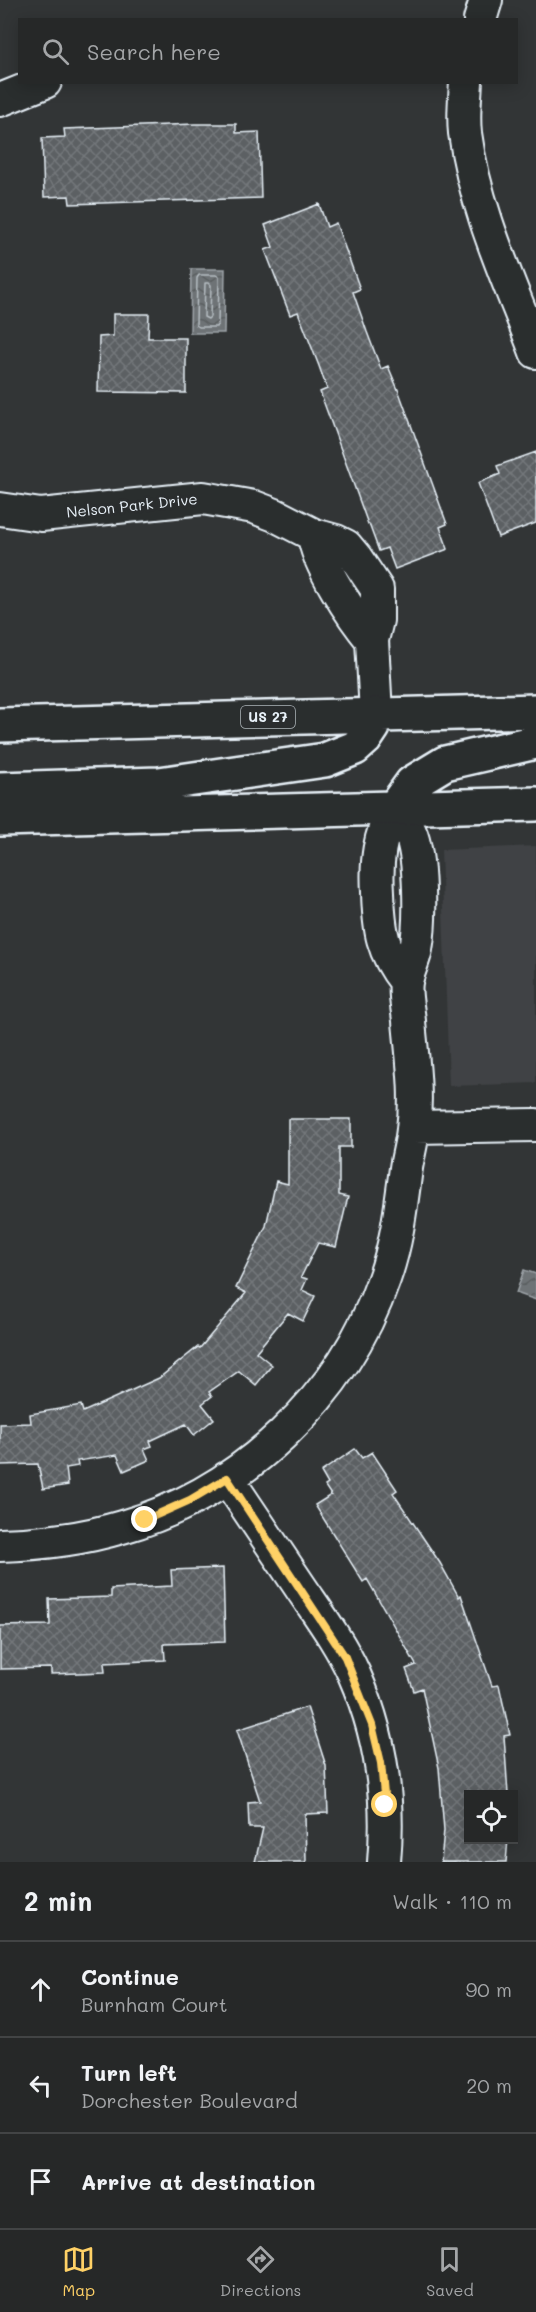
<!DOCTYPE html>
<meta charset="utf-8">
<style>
:root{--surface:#262828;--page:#2e3030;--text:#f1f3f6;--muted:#a4a6a8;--line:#424445;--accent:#ffd166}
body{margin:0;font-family:Mali,sans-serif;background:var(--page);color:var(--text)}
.controls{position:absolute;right:18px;bottom:18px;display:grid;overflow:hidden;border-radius:0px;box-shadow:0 3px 15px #0003}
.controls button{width:54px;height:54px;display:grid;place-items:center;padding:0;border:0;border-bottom:2px solid var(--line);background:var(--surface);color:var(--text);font:30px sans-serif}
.stop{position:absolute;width:18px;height:18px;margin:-14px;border:4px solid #ffd166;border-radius:50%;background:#fff}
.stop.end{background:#ffd166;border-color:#fff;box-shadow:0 2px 6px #0008}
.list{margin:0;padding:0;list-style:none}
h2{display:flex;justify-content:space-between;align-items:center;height:78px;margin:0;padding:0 24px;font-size:26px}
h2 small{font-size:20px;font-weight:400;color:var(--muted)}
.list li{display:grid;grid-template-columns:39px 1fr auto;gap:18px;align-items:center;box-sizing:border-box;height:96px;padding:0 24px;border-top:2px solid var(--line)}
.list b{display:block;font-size:22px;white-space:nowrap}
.list p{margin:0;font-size:20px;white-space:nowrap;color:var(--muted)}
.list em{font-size:20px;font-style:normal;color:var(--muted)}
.icon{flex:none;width:33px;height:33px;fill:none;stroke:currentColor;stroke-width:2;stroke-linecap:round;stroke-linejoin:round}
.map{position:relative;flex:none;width:536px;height:1862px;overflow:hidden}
.search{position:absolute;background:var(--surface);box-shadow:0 3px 15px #0003;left:18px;right:18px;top:18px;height:66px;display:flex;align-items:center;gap:15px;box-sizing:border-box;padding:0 21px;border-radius:0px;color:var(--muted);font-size:22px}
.sheet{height:366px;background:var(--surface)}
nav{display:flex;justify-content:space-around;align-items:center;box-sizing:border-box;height:84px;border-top:2px solid var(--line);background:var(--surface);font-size:16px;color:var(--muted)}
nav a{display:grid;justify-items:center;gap:3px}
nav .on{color:var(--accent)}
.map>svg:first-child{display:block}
.built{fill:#3f4244}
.water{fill:url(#water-waves);stroke:#9fa5aa;stroke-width:1.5}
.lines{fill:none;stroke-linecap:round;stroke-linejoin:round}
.shore{stroke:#b7bfc4;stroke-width:1.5}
.building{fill:url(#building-cross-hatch);stroke:#e8f1f8;stroke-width:1.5}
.street-casing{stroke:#e8f1f8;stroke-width:36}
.highway-casing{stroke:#e8f1f8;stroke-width:38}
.street{stroke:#2a2d2e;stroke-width:32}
.highway{stroke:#2a2d2e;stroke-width:33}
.route{stroke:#ffd166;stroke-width:8}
.labels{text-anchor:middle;stroke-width:6;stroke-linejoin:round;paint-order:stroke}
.shield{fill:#2a2d2e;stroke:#afb6bb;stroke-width:1.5}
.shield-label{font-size:14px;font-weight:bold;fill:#e8f1f8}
.street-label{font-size:15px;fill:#e8f1f8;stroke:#2a2d2e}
</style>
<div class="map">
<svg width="536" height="1862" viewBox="0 0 536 1862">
<defs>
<pattern id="water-waves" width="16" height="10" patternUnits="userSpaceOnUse" patternTransform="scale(1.5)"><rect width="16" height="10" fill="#6e7376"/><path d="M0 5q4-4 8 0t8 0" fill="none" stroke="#5a5e60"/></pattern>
<pattern id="building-cross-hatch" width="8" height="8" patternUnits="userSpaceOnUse" patternTransform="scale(1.5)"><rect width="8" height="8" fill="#5c6063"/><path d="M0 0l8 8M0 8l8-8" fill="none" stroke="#73777a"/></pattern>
</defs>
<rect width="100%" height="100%" fill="#323536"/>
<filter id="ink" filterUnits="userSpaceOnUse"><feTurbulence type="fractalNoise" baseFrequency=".0167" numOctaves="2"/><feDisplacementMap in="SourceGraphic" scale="12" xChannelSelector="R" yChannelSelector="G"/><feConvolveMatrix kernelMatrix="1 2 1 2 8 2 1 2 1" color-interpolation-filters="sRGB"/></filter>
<g filter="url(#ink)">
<path class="built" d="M 536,846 L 536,1083 L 449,1086 L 441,850 Z"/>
<path class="water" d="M 191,269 L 225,269 L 224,333 L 190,333 Z
M 524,1270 L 536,1274 L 536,1300 L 516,1293 Z"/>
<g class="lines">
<path class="shore" d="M 199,275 L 216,275 L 219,277 L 218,324 L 216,327 L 199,327 L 196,325 L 197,278 Z
M 205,283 L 209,283 L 211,285 L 210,317 L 208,319 L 204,317 Z"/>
</g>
<path class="building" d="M 195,124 L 236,124 L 236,133 L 259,132 L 261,198 L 70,204 L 69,196 L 44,197 L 42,138 L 65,137 L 64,129 Z
M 319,204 L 327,227 L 336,223 L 360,289 L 353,292 L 367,332 L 381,369 L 388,366 L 399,392 L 447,524 L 440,527 L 448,549 L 395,569 L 387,548 L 379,551 L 369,524 L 368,524 L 320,392 L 327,389 L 319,366 L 298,312 L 290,315 L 265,250 L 273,247 L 265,225 Z
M 113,314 L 149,314 L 148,338 L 186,338 L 186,393 L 98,392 L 99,337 L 113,336 Z
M 536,452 L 536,523 L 498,537 L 478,483 L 500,474 L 497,466 Z
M 288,1119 L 351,1119 L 351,1147 L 339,1147 L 339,1195 L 348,1197 L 336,1247 L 318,1243 L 301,1277 L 307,1279 L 302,1290 L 315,1296 L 303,1321 L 288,1313 L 256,1352 L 272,1365 L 256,1385 L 239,1371 L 209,1392 L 212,1396 L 202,1404 L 214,1419 L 194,1435 L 186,1424 L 150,1441 L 152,1446 L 144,1449 L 149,1460 L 124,1471 L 117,1455 L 77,1461 L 78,1466 L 66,1468 L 68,1485 L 43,1489 L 38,1464 L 0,1465 L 0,1424 L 31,1423 L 30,1414 L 81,1405 L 83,1412 L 159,1378 L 198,1347 L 200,1348 L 246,1293 L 236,1288 L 266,1226 L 276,1181 L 288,1184 Z
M 355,1449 L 362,1458 L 372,1452 L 397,1490 L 393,1493 L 440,1563 L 459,1597 L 461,1595 L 492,1686 L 499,1685 L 510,1735 L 504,1736 L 508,1794 L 468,1794 L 468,1839 L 508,1839 L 506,1862 L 441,1862 L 444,1830 L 439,1768 L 422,1688 L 414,1691 L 406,1669 L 416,1665 L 367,1579 L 363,1582 L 315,1505 L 331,1495 L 325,1486 L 328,1484 L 321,1472 Z
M 223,1568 L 225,1642 L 164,1644 L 165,1660 L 104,1663 L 105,1672 L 51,1674 L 51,1668 L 0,1669 L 0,1626 L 50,1625 L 49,1599 L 111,1597 L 111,1589 L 172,1586 L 171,1570 Z
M 307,1707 L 326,1766 L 328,1813 L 305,1814 L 306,1862 L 255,1862 L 263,1828 L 249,1828 L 248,1802 L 260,1801 L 237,1730 Z"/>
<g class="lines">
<defs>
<path id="street" d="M 480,20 L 486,0
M 466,82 C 465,99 463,116 465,133 C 475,209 509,281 536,352
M 0,100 L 45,82
M 0,509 L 41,515 L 203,498 L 254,507 L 275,515 L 314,535 L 336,541 L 346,546 L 356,558 L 377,589 L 377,620 L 372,640 L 376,714
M 314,535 C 317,564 353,617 372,640
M 414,1127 L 536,1125
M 227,1478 C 252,1515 276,1551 301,1588 C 320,1616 340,1643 354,1674 C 380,1733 390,1797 384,1862
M 0,1545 C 41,1544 82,1539 122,1527 C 241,1493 344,1396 384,1279 C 397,1243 401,1206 406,1168 C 408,1155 412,1142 413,1129 C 418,1093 412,1057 409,1021 C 408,1009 404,994 406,982 C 408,971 414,960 416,949 C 421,923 421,856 410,832 C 407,822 400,815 394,808 C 379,836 376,861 378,892 C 379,930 382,952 406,982"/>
<path id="highway" d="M 0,725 L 536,711
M 0,789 L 159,784 L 325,760 L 355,748 L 365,739 L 373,727 L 376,714
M 394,808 L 412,783 L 445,763 L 536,742
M 0,819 L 536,804"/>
</defs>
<use href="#street" class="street-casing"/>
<use href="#highway" class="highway-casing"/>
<use href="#street" class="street"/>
<use href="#highway" class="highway"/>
</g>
</g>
<g class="lines" filter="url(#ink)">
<path class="route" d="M 145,1520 L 190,1500 L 227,1478 L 345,1657 L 372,1725 L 381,1763 L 385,1805"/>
</g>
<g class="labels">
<rect class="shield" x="241" y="706" width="54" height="22" rx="4.5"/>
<g class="shield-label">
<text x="268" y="722">US 27</text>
</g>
<g class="street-label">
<text transform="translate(132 506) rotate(-6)" y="5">Nelson Park Drive</text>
</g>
</g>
</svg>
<div class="controls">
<button><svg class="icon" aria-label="locate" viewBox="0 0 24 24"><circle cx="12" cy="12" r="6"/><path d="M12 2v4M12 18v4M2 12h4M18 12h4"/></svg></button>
</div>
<div class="stop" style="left:385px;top:1805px"></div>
<div class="stop end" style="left:145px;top:1520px"></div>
<div class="search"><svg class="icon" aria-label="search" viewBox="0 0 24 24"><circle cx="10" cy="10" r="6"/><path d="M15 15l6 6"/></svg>Search here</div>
</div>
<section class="sheet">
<h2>2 min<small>Walk · 110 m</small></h2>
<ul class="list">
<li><svg class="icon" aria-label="ahead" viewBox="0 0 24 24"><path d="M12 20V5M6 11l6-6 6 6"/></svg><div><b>Continue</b><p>Burnham Court</p></div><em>90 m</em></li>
<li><svg class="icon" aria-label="left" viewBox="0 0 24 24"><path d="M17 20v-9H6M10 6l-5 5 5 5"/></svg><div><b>Turn left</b><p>Dorchester Boulevard</p></div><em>20 m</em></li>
<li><svg class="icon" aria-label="arrive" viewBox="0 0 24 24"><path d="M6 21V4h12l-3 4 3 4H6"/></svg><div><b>Arrive at destination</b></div></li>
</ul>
</section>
<nav>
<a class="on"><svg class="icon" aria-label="map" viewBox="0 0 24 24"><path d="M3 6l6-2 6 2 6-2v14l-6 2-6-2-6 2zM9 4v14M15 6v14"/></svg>Map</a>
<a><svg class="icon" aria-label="directions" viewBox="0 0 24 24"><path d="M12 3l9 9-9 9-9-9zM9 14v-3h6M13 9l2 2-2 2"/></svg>Directions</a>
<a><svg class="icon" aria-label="saved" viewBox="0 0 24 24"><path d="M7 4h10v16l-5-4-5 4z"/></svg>Saved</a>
</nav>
